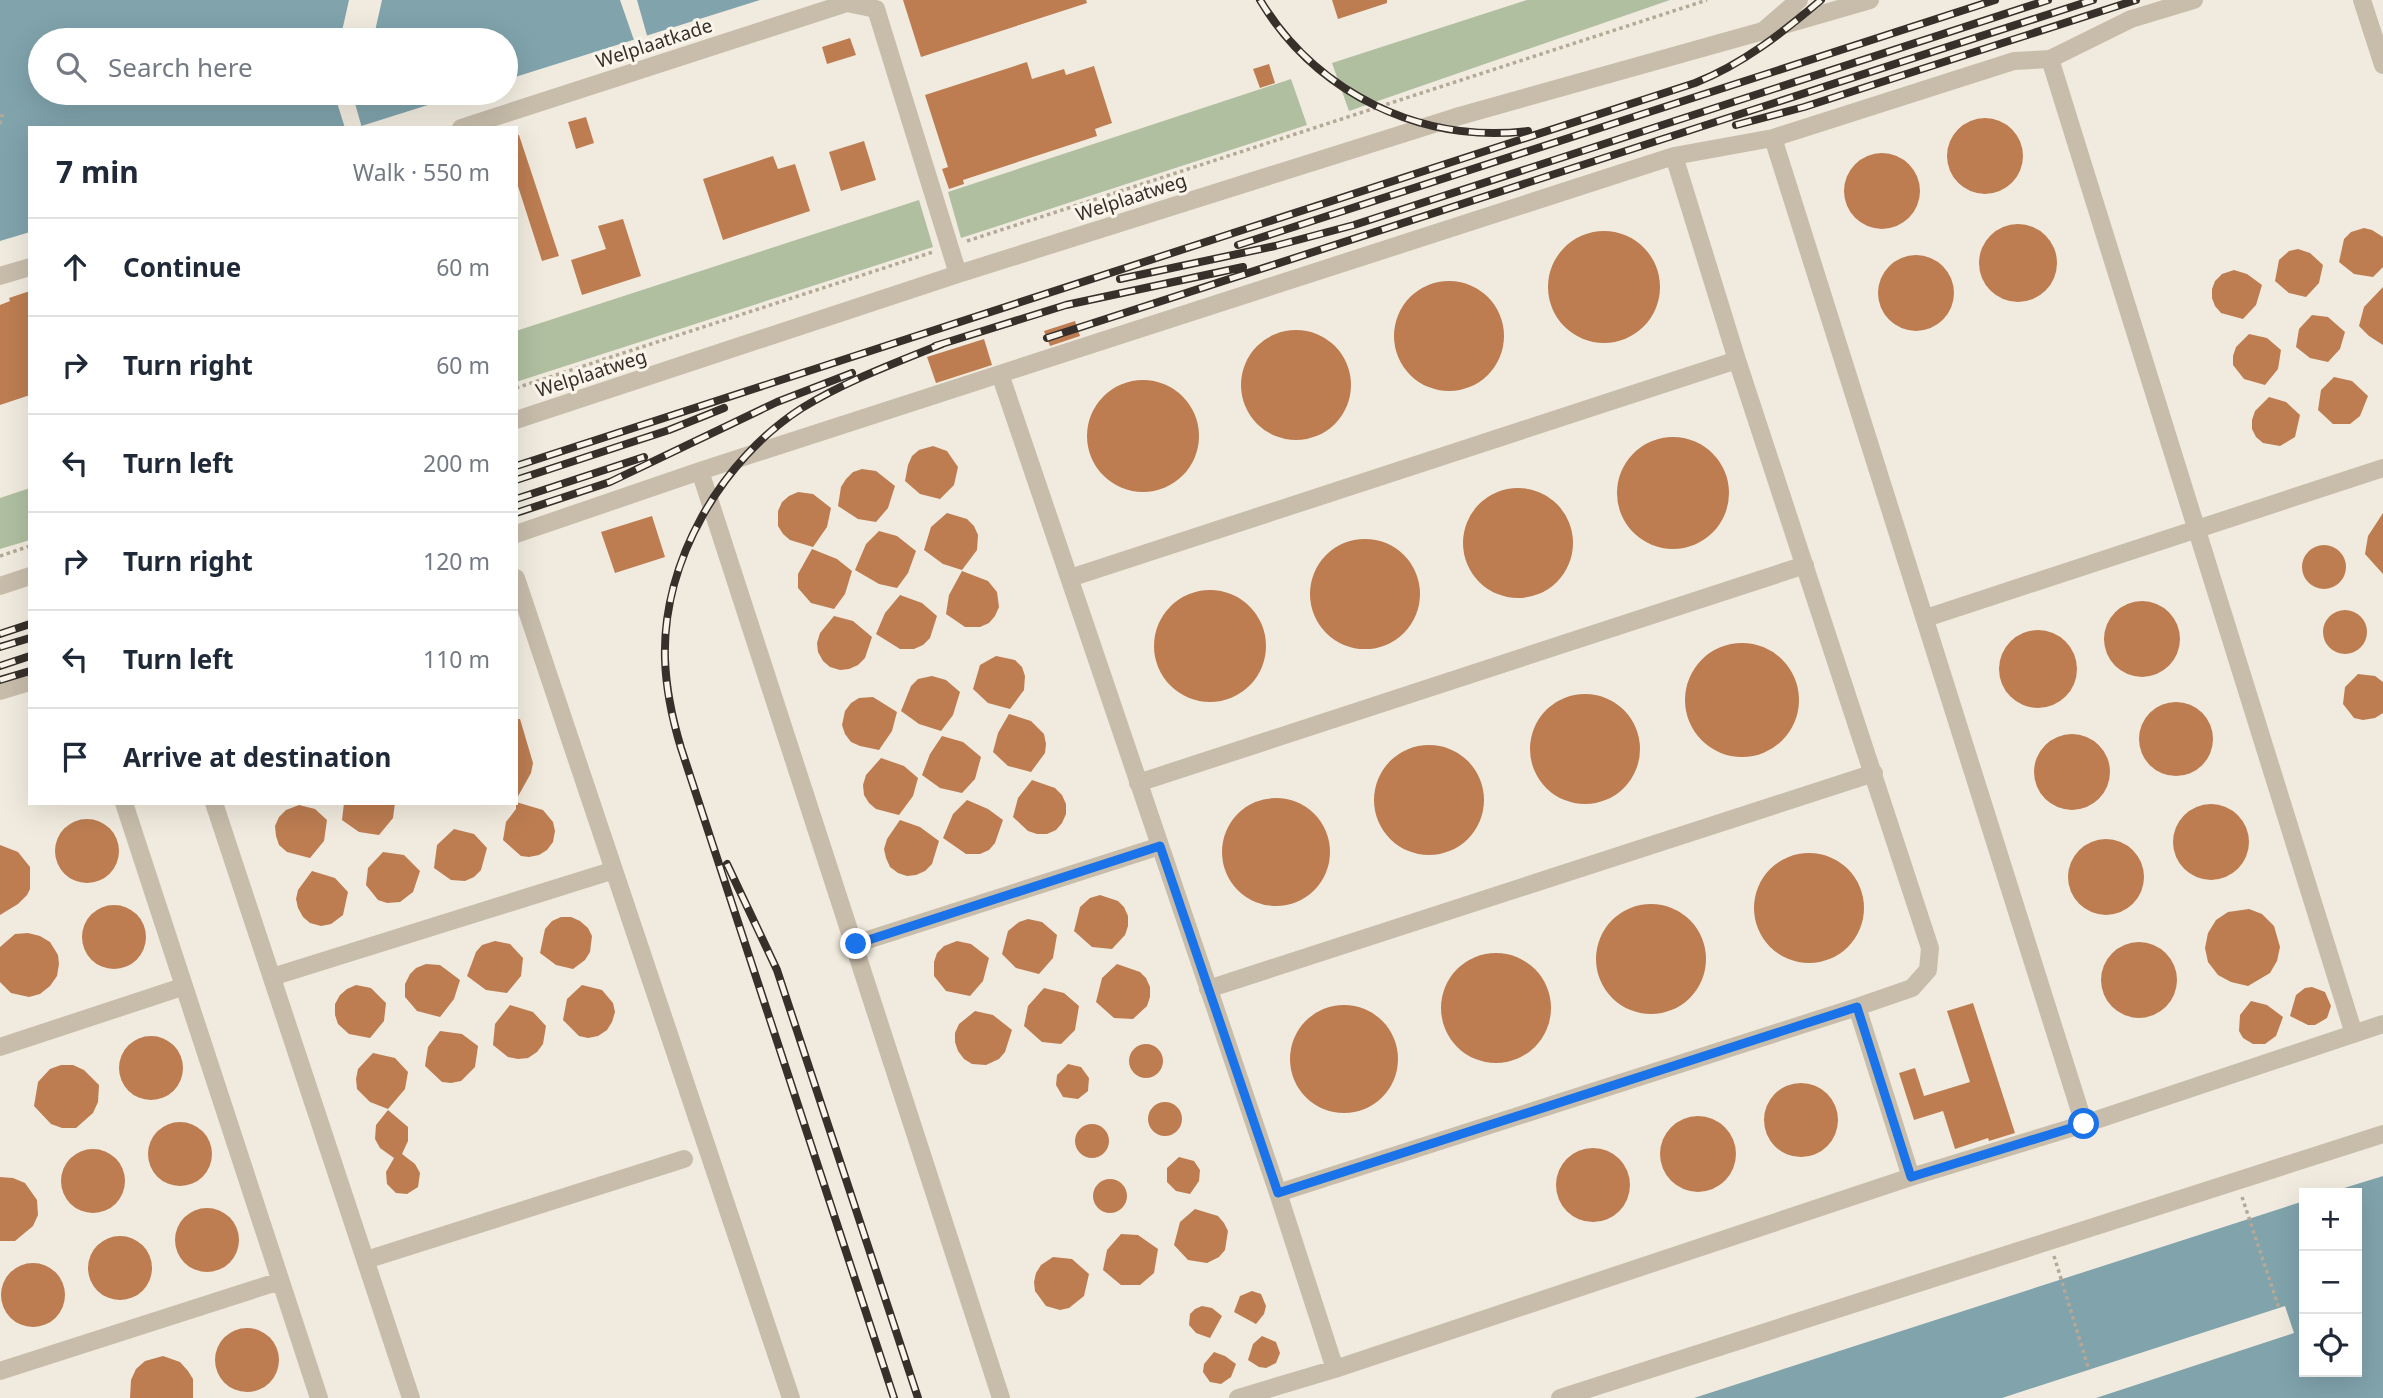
<!DOCTYPE html>
<meta charset="utf-8">
<style>
:root{--surface:#fff;--page:#f6f6f7;--text:#1f2937;--muted:#747a83;--line:#e0e1e3}
body{margin:0;font-family:"Noto Sans",sans-serif;background:var(--page);color:var(--text)}
.controls{position:absolute;right:21px;bottom:21px;display:grid;overflow:hidden;border-radius:0px;box-shadow:0 7px 28px #0002}
.controls button{width:63px;height:63px;display:grid;place-items:center;padding:0;border:0;border-bottom:2px solid var(--line);background:var(--surface);color:var(--text);font:35px sans-serif}
.stop{position:absolute;width:21px;height:21px;margin:-16px;border:5px solid #1a73e8;border-radius:50%;background:#fff}
.stop.end{background:#1a73e8;border-color:#fff;box-shadow:0 2px 7px #0008}
.list{margin:0;padding:0;list-style:none}
h2{display:flex;justify-content:space-between;align-items:center;height:91px;margin:0;padding:0 28px;font-size:30px}
h2 small{font-size:23px;font-weight:400;color:var(--muted)}
.list li{display:grid;grid-template-columns:46px 1fr auto;gap:21px;align-items:center;box-sizing:border-box;height:98px;padding:0 28px;border-top:2px solid var(--line)}
.list b{display:block;font-size:26px;white-space:nowrap}
.list em{font-size:23px;font-style:normal;color:var(--muted)}
.icon{flex:none;width:38px;height:38px;fill:none;stroke:currentColor;stroke-width:2;stroke-linecap:round;stroke-linejoin:round}
.map{position:relative;flex:none;width:2383px;height:1398px;overflow:hidden}
.search{position:absolute;background:var(--surface);box-shadow:0 7px 28px #0002;left:28px;top:28px;width:490px;height:77px;display:flex;align-items:center;gap:18px;box-sizing:border-box;padding:0 24px;border-radius:38px;color:var(--muted);font-size:26px}
.panel{position:absolute;background:var(--surface);box-shadow:0 7px 28px #0002;left:28px;top:126px;width:490px;height:679px;border-radius:0px}
.map>svg:first-child{display:block}
.green{fill:#afbfa0}
.water{fill:#80a3ac}
.pier{fill:#f1ebdf}
.building{fill:#bd7d51}
.lines{fill:none;stroke-linecap:round;stroke-linejoin:round}
.path{stroke:#b4a896;stroke-width:3.5;stroke-dasharray:3.5 3.5;stroke-linecap:butt}
.minor{stroke:#c8bdab;stroke-width:18}
.rail-casing{stroke:#37302a;stroke-width:8}
.rail{stroke:#f9f5eb;stroke-width:5;stroke-dasharray:16;stroke-linecap:butt}
.route{stroke:#1a73e8;stroke-width:9}
.labels{text-anchor:middle;stroke-width:6;stroke-linejoin:round;paint-order:stroke}
.street-label{font-size:19px;fill:#37302a;stroke:#f9f5eb}
</style>
<div class="map">
<svg width="2383" height="1398" viewBox="0 0 2383 1398">
<rect width="100%" height="100%" fill="#f1ebdf"/>
<path class="green" d="M 1527,0 L 1670,0 L 1349,111 L 1332,63 Z
M 1291,79 L 1307,125 L 961,238 L 948,192 Z
M 919,200 L 933,247 L 516,382 L 516,331 Z
M 30,488 L 30,540 L 0,549 L 0,498 Z"/>
<path class="water" d="M 0,0 L 760,0 L 506,80 L 506,40 L 40,40 L 40,93 L 466,93 L 355,128 L 30,128 L 30,232 L 0,241 Z
M 2383,1176 L 2383,1398 L 1694,1398 L 2304,1201 L 2304,1372 L 2357,1372 L 2357,1193 L 2328,1193 Z"/>
<path class="pier" d="M 349,0 L 382,0 L 373,40 L 340,40 Z
M 620,0 L 637,0 L 648,39 L 635,43 Z
M 334,93 L 352,93 L 362,128 L 345,128 Z
M 2285,1306 L 2294,1333 L 2096,1398 L 2002,1398 Z"/>
<path class="building" d="M 903,0 L 1086,0 L 1087,3 L 921,57 Z
M 1332,0 L 1387,0 L 1387,3 L 1338,19 Z
M 850,38 L 856,55 L 827,64 L 822,47 Z
M 1027,62 L 1032,79 L 1064,69 L 1066,75 L 1094,66 L 1112,123 L 1095,129 L 1097,136 L 963,180 L 964,184 L 949,189 L 942,169 L 948,167 L 925,95 Z
M 1269,64 L 1275,83 L 1260,88 L 1253,69 Z
M 586,117 L 594,143 L 576,149 L 568,122 Z
M1947 156a38 38 0 1 1 76 0a38 38 0 1 1-76 0Z
M 516,135 L 519,135 L 559,256 L 542,261 L 516,180 Z
M 864,141 L 876,180 L 841,191 L 829,152 Z
M1844 191a38 38 0 1 1 76 0a38 38 0 1 1-76 0Z
M 773,156 L 778,169 L 795,164 L 810,211 L 723,240 L 703,179 Z
M 623,219 L 641,276 L 582,295 L 571,260 L 606,249 L 598,226 Z
M1979 263a39 39 0 1 1 78 0a39 39 0 1 1-78 0Z
M 2364,228 L 2372,230 L 2383,237 L 2383,267 L 2373,277 L 2354,274 L 2339,262 L 2344,239 L 2351,232 Z
M1548 287a56 56 0 1 1 112 0a56 56 0 1 1-112 0Z
M 2298,249 L 2310,253 L 2323,265 L 2319,283 L 2306,297 L 2289,293 L 2275,281 L 2279,260 L 2289,251 Z
M1878 293a38 38 0 1 1 76 0a38 38 0 1 1-76 0Z
M 2234,270 L 2247,274 L 2262,285 L 2256,305 L 2243,319 L 2221,313 L 2215,306 L 2212,298 L 2212,289 L 2215,281 L 2222,274 Z
M1394 336a55 55 0 1 1 110 0a55 55 0 1 1-110 0Z
M 2383,287 L 2383,345 L 2369,336 L 2359,326 L 2364,307 Z
M 30,291 L 30,395 L 0,405 L 0,305 L 10,301 L 9,298 Z
M 2312,315 L 2328,317 L 2345,332 L 2340,349 L 2328,362 L 2310,358 L 2296,347 L 2299,329 Z
M 1075,321 L 1080,336 L 1050,346 L 1044,331 Z
M1241 385a55 55 0 1 1 110 0a55 55 0 1 1-110 0Z
M 2249,334 L 2267,338 L 2281,350 L 2278,369 L 2265,385 L 2244,379 L 2233,365 L 2233,356 L 2236,347 Z
M 984,339 L 992,365 L 936,383 L 927,357 Z
M 2334,377 L 2352,381 L 2368,396 L 2360,416 L 2350,424 L 2333,424 L 2318,410 L 2321,390 Z
M1087 436a56 56 0 1 1 112 0a56 56 0 1 1-112 0Z
M 2269,397 L 2286,402 L 2300,415 L 2295,437 L 2280,446 L 2263,443 L 2256,437 L 2252,429 L 2252,420 L 2255,411 Z
M1617 493a56 56 0 1 1 112 0a56 56 0 1 1-112 0Z
M 933,446 L 947,451 L 958,467 L 954,485 L 940,499 L 920,494 L 905,481 L 908,465 L 912,456 L 919,450 Z
M 862,469 L 876,471 L 895,486 L 888,508 L 876,522 L 858,519 L 838,506 L 841,487 L 846,479 L 853,472 Z
M1463 543a55 55 0 1 1 110 0a55 55 0 1 1-110 0Z
M 798,492 L 813,494 L 831,508 L 827,527 L 813,547 L 790,540 L 783,534 L 778,526 L 778,511 L 782,502 L 789,496 Z
M 947,513 L 967,519 L 974,526 L 978,535 L 977,550 L 962,570 L 943,564 L 924,550 L 931,527 Z
M 2383,513 L 2383,574 L 2365,554 L 2368,536 Z
M 652,516 L 665,557 L 615,573 L 601,532 Z
M 879,531 L 897,536 L 916,551 L 908,573 L 897,588 L 879,584 L 855,570 L 866,544 Z
M1310 594a55 55 0 1 1 110 0a55 55 0 1 1-110 0Z
M2302 567a22 22 0 1 1 44 0a22 22 0 1 1-44 0Z
M 812,549 L 837,559 L 852,571 L 845,594 L 834,609 L 811,603 L 798,588 L 798,574 Z
M 962,571 L 988,581 L 997,592 L 999,607 L 995,616 L 989,623 L 980,627 L 965,627 L 946,614 L 949,595 Z
M1154 646a56 56 0 1 1 112 0a56 56 0 1 1-112 0Z
M 900,595 L 922,603 L 937,616 L 930,638 L 923,645 L 914,649 L 900,649 L 876,634 L 885,613 Z
M2104 639a38 38 0 1 1 76 0a38 38 0 1 1-76 0Z
M2323 632a22 22 0 1 1 44 0a22 22 0 1 1-44 0Z
M 834,616 L 853,621 L 872,637 L 865,658 L 858,665 L 849,669 L 840,670 L 830,667 L 823,661 L 818,652 L 817,643 L 820,633 Z
M1999 669a39 39 0 1 1 78 0a39 39 0 1 1-78 0Z
M1685 700a57 57 0 1 1 114 0a57 57 0 1 1-114 0Z
M 996,656 L 1015,660 L 1022,667 L 1025,676 L 1024,690 L 1010,709 L 988,703 L 973,689 L 980,665 Z
M 2358,674 L 2375,676 L 2383,682 L 2383,713 L 2375,718 L 2363,720 L 2354,718 L 2343,704 L 2345,687 Z
M 932,676 L 946,680 L 960,692 L 953,715 L 941,731 L 919,724 L 901,711 L 911,686 L 918,679 Z
M1530 749a55 55 0 1 1 110 0a55 55 0 1 1-110 0Z
M 873,697 L 897,712 L 892,731 L 879,750 L 860,746 L 851,742 L 845,734 L 842,725 L 845,711 L 851,703 L 859,698 Z
M2139 739a37 37 0 1 1 74 0a37 37 0 1 1-74 0Z
M 1009,714 L 1031,721 L 1044,734 L 1046,744 L 1045,753 L 1031,772 L 1008,766 L 993,752 L 998,733 Z
M 516,719 L 520,719 L 533,763 L 531,773 L 516,800 Z
M2034 772a38 38 0 1 1 76 0a38 38 0 1 1-76 0Z
M 942,736 L 963,742 L 981,757 L 975,779 L 962,793 L 940,788 L 922,775 L 930,754 Z
M1374 800a55 55 0 1 1 110 0a55 55 0 1 1-110 0Z
M 881,758 L 904,766 L 918,778 L 913,796 L 899,815 L 876,809 L 869,803 L 864,795 L 863,785 L 866,775 Z
M 1032,780 L 1055,788 L 1062,795 L 1066,804 L 1066,814 L 1062,823 L 1056,830 L 1047,834 L 1037,834 L 1028,831 L 1013,817 L 1018,798 Z
M1222 852a54 54 0 1 1 108 0a54 54 0 1 1-108 0Z
M 967,800 L 988,809 L 1003,820 L 995,843 L 989,850 L 980,854 L 966,854 L 943,838 L 953,814 Z
M 516,802 L 543,810 L 553,822 L 555,831 L 553,842 L 547,850 L 539,855 L 529,857 L 521,856 L 503,840 L 506,822 L 516,809 Z
M 344,803 L 395,803 L 393,818 L 379,835 L 359,832 L 342,820 Z
M2173 842a38 38 0 1 1 76 0a38 38 0 1 1-76 0Z
M 299,805 L 315,809 L 327,820 L 324,841 L 310,858 L 287,852 L 279,845 L 276,836 L 275,826 L 279,817 L 286,810 Z
M55 851a32 32 0 1 1 64 0a32 32 0 1 1-64 0Z
M 900,820 L 920,827 L 939,841 L 932,864 L 925,871 L 916,875 L 907,876 L 898,873 L 890,867 L 886,858 L 884,849 L 887,839 Z
M 454,829 L 474,834 L 487,848 L 481,870 L 474,877 L 465,881 L 451,880 L 434,868 L 437,845 Z
M2068 877a38 38 0 1 1 76 0a38 38 0 1 1-76 0Z
M 0,845 L 18,852 L 30,867 L 30,889 L 27,895 L 18,904 L 0,915 Z
M 383,852 L 404,855 L 420,871 L 413,892 L 400,902 L 387,903 L 378,900 L 366,885 L 368,868 Z
M1754 908a55 55 0 1 1 110 0a55 55 0 1 1-110 0Z
M 312,871 L 335,878 L 348,892 L 343,915 L 331,924 L 321,926 L 310,923 L 303,917 L 298,908 L 296,899 L 298,890 Z
M 1100,895 L 1118,901 L 1124,907 L 1128,916 L 1128,926 L 1125,935 L 1112,949 L 1092,947 L 1074,931 L 1080,907 L 1090,898 Z
M1596 959a55 55 0 1 1 110 0a55 55 0 1 1-110 0Z
M82 937a32 32 0 1 1 64 0a32 32 0 1 1-64 0Z
M 2249,909 L 2262,914 L 2274,926 L 2280,947 L 2277,961 L 2270,973 L 2248,986 L 2231,982 L 2218,975 L 2208,962 L 2205,948 L 2208,933 L 2216,920 L 2228,912 Z
M 561,917 L 571,917 L 580,921 L 588,928 L 592,936 L 590,952 L 585,960 L 573,969 L 556,965 L 540,953 L 545,929 L 552,921 Z
M 1028,919 L 1042,922 L 1057,935 L 1053,958 L 1039,974 L 1016,968 L 1002,954 L 1008,931 L 1019,922 Z
M 28,933 L 40,936 L 50,942 L 58,955 L 59,964 L 57,976 L 50,986 L 40,994 L 29,997 L 11,993 L 0,982 L 0,947 L 15,934 Z
M 495,941 L 510,944 L 523,958 L 521,976 L 507,993 L 486,990 L 467,976 L 476,952 L 482,945 Z
M 957,941 L 971,944 L 989,958 L 983,981 L 970,996 L 946,991 L 934,976 L 934,962 L 937,953 L 944,946 Z
M2101 980a38 38 0 1 1 76 0a38 38 0 1 1-76 0Z
M1441 1008a55 55 0 1 1 110 0a55 55 0 1 1-110 0Z
M 426,964 L 440,965 L 460,980 L 454,999 L 440,1017 L 417,1011 L 405,997 L 405,984 L 410,974 L 416,968 Z
M 1117,964 L 1140,972 L 1146,978 L 1150,987 L 1150,997 L 1147,1006 L 1133,1019 L 1114,1018 L 1096,1002 L 1102,978 Z
M 356,985 L 371,988 L 386,1003 L 384,1021 L 370,1038 L 349,1034 L 338,1024 L 335,1015 L 335,1004 L 340,995 L 347,989 Z
M 582,985 L 602,990 L 613,1003 L 615,1012 L 612,1022 L 607,1030 L 598,1036 L 588,1038 L 579,1036 L 563,1020 L 567,999 Z
M 2312,987 L 2325,992 L 2331,1006 L 2327,1018 L 2315,1025 L 2308,1025 L 2290,1016 L 2296,995 L 2305,988 Z
M 1044,988 L 1064,993 L 1079,1006 L 1075,1030 L 1061,1044 L 1042,1042 L 1024,1026 L 1028,1006 Z
M 2251,1001 L 2267,1005 L 2283,1017 L 2276,1036 L 2265,1044 L 2253,1044 L 2243,1038 L 2239,1031 L 2240,1015 Z
M 1973,1003 L 2015,1133 L 1989,1141 L 1988,1138 L 1955,1149 L 1943,1111 L 1914,1120 L 1899,1073 L 1915,1068 L 1924,1096 L 1970,1082 L 1947,1011 Z
M1290 1059a54 54 0 1 1 108 0a54 54 0 1 1-108 0Z
M 510,1005 L 533,1012 L 546,1026 L 543,1044 L 537,1052 L 528,1058 L 518,1059 L 508,1057 L 493,1045 L 495,1024 Z
M 975,1011 L 993,1015 L 1012,1030 L 1005,1052 L 999,1059 L 986,1065 L 972,1064 L 964,1059 L 958,1051 L 955,1042 L 955,1033 L 959,1024 Z
M 440,1031 L 462,1034 L 478,1046 L 475,1067 L 461,1081 L 451,1083 L 442,1082 L 425,1066 L 428,1047 Z
M119 1068a32 32 0 1 1 64 0a32 32 0 1 1-64 0Z
M1129 1061a17 17 0 1 1 34 0a17 17 0 1 1-34 0Z
M 373,1053 L 395,1058 L 408,1072 L 405,1089 L 388,1109 L 370,1102 L 357,1089 L 356,1079 L 358,1069 Z
M 1068,1064 L 1081,1067 L 1089,1078 L 1088,1091 L 1078,1099 L 1063,1097 L 1056,1085 L 1057,1075 Z
M 61,1065 L 73,1065 L 84,1070 L 99,1085 L 98,1102 L 93,1113 L 76,1128 L 62,1128 L 51,1124 L 34,1106 L 38,1082 L 50,1069 Z
M1764 1120a37 37 0 1 1 74 0a37 37 0 1 1-74 0Z
M1148 1119a17 17 0 1 1 34 0a17 17 0 1 1-34 0Z
M 388,1110 L 408,1127 L 408,1141 L 402,1154 L 415,1164 L 420,1173 L 418,1187 L 407,1194 L 396,1193 L 387,1184 L 386,1172 L 394,1158 L 380,1148 L 375,1139 L 376,1125 Z
M1660 1154a38 38 0 1 1 76 0a38 38 0 1 1-76 0Z
M148 1154a32 32 0 1 1 64 0a32 32 0 1 1-64 0Z
M1075 1141a17 17 0 1 1 34 0a17 17 0 1 1-34 0Z
M1556 1185a37 37 0 1 1 74 0a37 37 0 1 1-74 0Z
M61 1181a32 32 0 1 1 64 0a32 32 0 1 1-64 0Z
M 1179,1157 L 1194,1161 L 1200,1170 L 1199,1181 L 1190,1194 L 1176,1191 L 1167,1182 L 1167,1168 Z
M 0,1177 L 13,1178 L 25,1183 L 37,1200 L 38,1215 L 33,1226 L 15,1241 L 0,1241 Z
M1093 1196a17 17 0 1 1 34 0a17 17 0 1 1-34 0Z
M175 1240a32 32 0 1 1 64 0a32 32 0 1 1-64 0Z
M 1195,1209 L 1218,1216 L 1224,1223 L 1228,1231 L 1225,1250 L 1219,1257 L 1207,1263 L 1188,1260 L 1174,1245 L 1180,1222 Z
M 1121,1234 L 1138,1235 L 1158,1249 L 1154,1273 L 1140,1285 L 1121,1285 L 1103,1270 L 1107,1250 Z
M88 1268a32 32 0 1 1 64 0a32 32 0 1 1-64 0Z
M 1053,1257 L 1072,1259 L 1089,1274 L 1084,1296 L 1069,1308 L 1060,1310 L 1046,1306 L 1035,1291 L 1034,1282 L 1036,1273 L 1041,1265 Z
M1 1295a32 32 0 1 1 64 0a32 32 0 1 1-64 0Z
M 1252,1291 L 1261,1294 L 1266,1306 L 1264,1314 L 1256,1324 L 1234,1312 L 1240,1296 Z
M 1202,1306 L 1212,1308 L 1222,1316 L 1210,1338 L 1196,1333 L 1189,1325 L 1190,1314 L 1195,1309 Z
M215 1360a32 32 0 1 1 64 0a32 32 0 1 1-64 0Z
M 1262,1336 L 1276,1342 L 1280,1353 L 1276,1363 L 1266,1368 L 1259,1367 L 1248,1360 L 1253,1344 Z
M 1214,1352 L 1225,1356 L 1236,1364 L 1231,1377 L 1221,1384 L 1210,1382 L 1203,1372 L 1204,1364 Z
M 163,1356 L 180,1362 L 188,1371 L 193,1379 L 193,1398 L 130,1398 L 131,1380 L 136,1369 L 145,1361 Z"/>
<g class="lines">
<path class="path" d="M 0,124 L 3,111
M 967,241 L 1707,0
M 516,388 L 933,252
M 0,556 L 30,546
M 2242,1197 L 2279,1308
M 2054,1256 L 2089,1370"/>
<path class="minor" d="M 2362,0 L 2383,65
M 1770,29 L 1870,0
M 2050,59 L 2354,1034
M 461,128 L 847,3 L 876,9 L 958,274
M 1773,138 L 2084,1124
M 0,276 L 30,267
M 1000,374 L 1278,1193 L 1335,1369
M 516,420 L 958,274 L 1456,117 L 1763,31 L 1799,0
M 700,471 L 1001,1398
M 516,534 L 700,471 L 1674,156 L 1773,138 L 2014,61 L 2050,59 L 2131,19 L 2194,0
M 516,578 L 791,1398
M 1070,578 L 1737,360
M 0,586 L 30,576
M 1926,618 L 2383,468
M 0,691 L 30,682
M 1138,783 L 1805,565
M 124,803 L 319,1398
M 214,803 L 411,1398
M 855,944 L 1160,846
M 272,977 L 608,872
M 1208,989 L 1874,773
M 1857,1007 L 1911,1177
M 0,1047 L 182,987
M 1278,1193 L 1857,1007 L 1912,988 L 1928,970 L 1930,948 L 1737,360 L 1674,156
M 366,1260 L 684,1159
M 0,1371 L 280,1281
M 1238,1398 L 1335,1369 L 1911,1177 L 2084,1124 L 2383,1024
M 1560,1398 L 2383,1134"/>
<defs>
<path id="rail" d="M 1260,0 C 1316,93 1421,144 1528,131
M 1736,125 L 1804,107 L 2136,0
M 1238,245 L 1995,0
M 1120,279 L 1275,246 L 1354,225 L 2048,0
M 1047,338 L 2093,0
M 935,346 L 1066,305 L 1243,267
M 516,466 L 1695,83 C 1743,64 1782,33 1821,0
M 516,480 L 669,430 L 724,408
M 516,499 L 644,457
M 516,513 L 610,482 L 777,402 L 852,373
M 0,634 L 30,624
M 0,647 L 30,638
M 0,666 L 30,656
M 0,680 L 30,671
M 727,864 L 777,970 L 918,1398
M 894,1398 L 681,748 C 672,718 666,690 665,659 C 662,562 721,460 802,408 C 846,381 895,363 942,344"/>
</defs>
<use href="#rail" class="rail-casing"/>
<use href="#rail" class="rail"/>
</g>
<g class="lines">
<path class="route" d="M 856,944 L 1160,846 L 1278,1193 L 1857,1007 L 1911,1177 L 2084,1124"/>
</g>
<g class="labels">
<g class="street-label">
<text transform="translate(654 43) rotate(-18)" y="7">Welplaatkade</text>
<text transform="translate(1131 197) rotate(-18)" y="7">Welplaatweg</text>
<text transform="translate(591 373) rotate(-18)" y="7">Welplaatweg</text>
</g>
</g>
</svg>
<div class="controls">
<button>+</button>
<button>−</button>
<button><svg class="icon" aria-label="locate" viewBox="0 0 24 24"><circle cx="12" cy="12" r="6"/><path d="M12 2v4M12 18v4M2 12h4M18 12h4"/></svg></button>
</div>
<div class="stop" style="left:2084px;top:1124px"></div>
<div class="stop end" style="left:856px;top:944px"></div>
<div class="search"><svg class="icon" aria-label="search" viewBox="0 0 24 24"><circle cx="10" cy="10" r="6"/><path d="M15 15l6 6"/></svg>Search here</div>
<section class="panel">
<h2>7 min<small>Walk · 550 m</small></h2>
<ul class="list">
<li><svg class="icon" aria-label="ahead" viewBox="0 0 24 24"><path d="M12 20V5M6 11l6-6 6 6"/></svg><div><b>Continue</b></div><em>60 m</em></li>
<li><svg class="icon" aria-label="right" viewBox="0 0 24 24"><path d="M7 20v-9h11M14 6l5 5-5 5"/></svg><div><b>Turn right</b></div><em>60 m</em></li>
<li><svg class="icon" aria-label="left" viewBox="0 0 24 24"><path d="M17 20v-9H6M10 6l-5 5 5 5"/></svg><div><b>Turn left</b></div><em>200 m</em></li>
<li><svg class="icon" aria-label="right" viewBox="0 0 24 24"><path d="M7 20v-9h11M14 6l5 5-5 5"/></svg><div><b>Turn right</b></div><em>120 m</em></li>
<li><svg class="icon" aria-label="left" viewBox="0 0 24 24"><path d="M17 20v-9H6M10 6l-5 5 5 5"/></svg><div><b>Turn left</b></div><em>110 m</em></li>
<li><svg class="icon" aria-label="arrive" viewBox="0 0 24 24"><path d="M6 21V4h12l-3 4 3 4H6"/></svg><div><b>Arrive at destination</b></div></li>
</ul>
</section>
</div>
